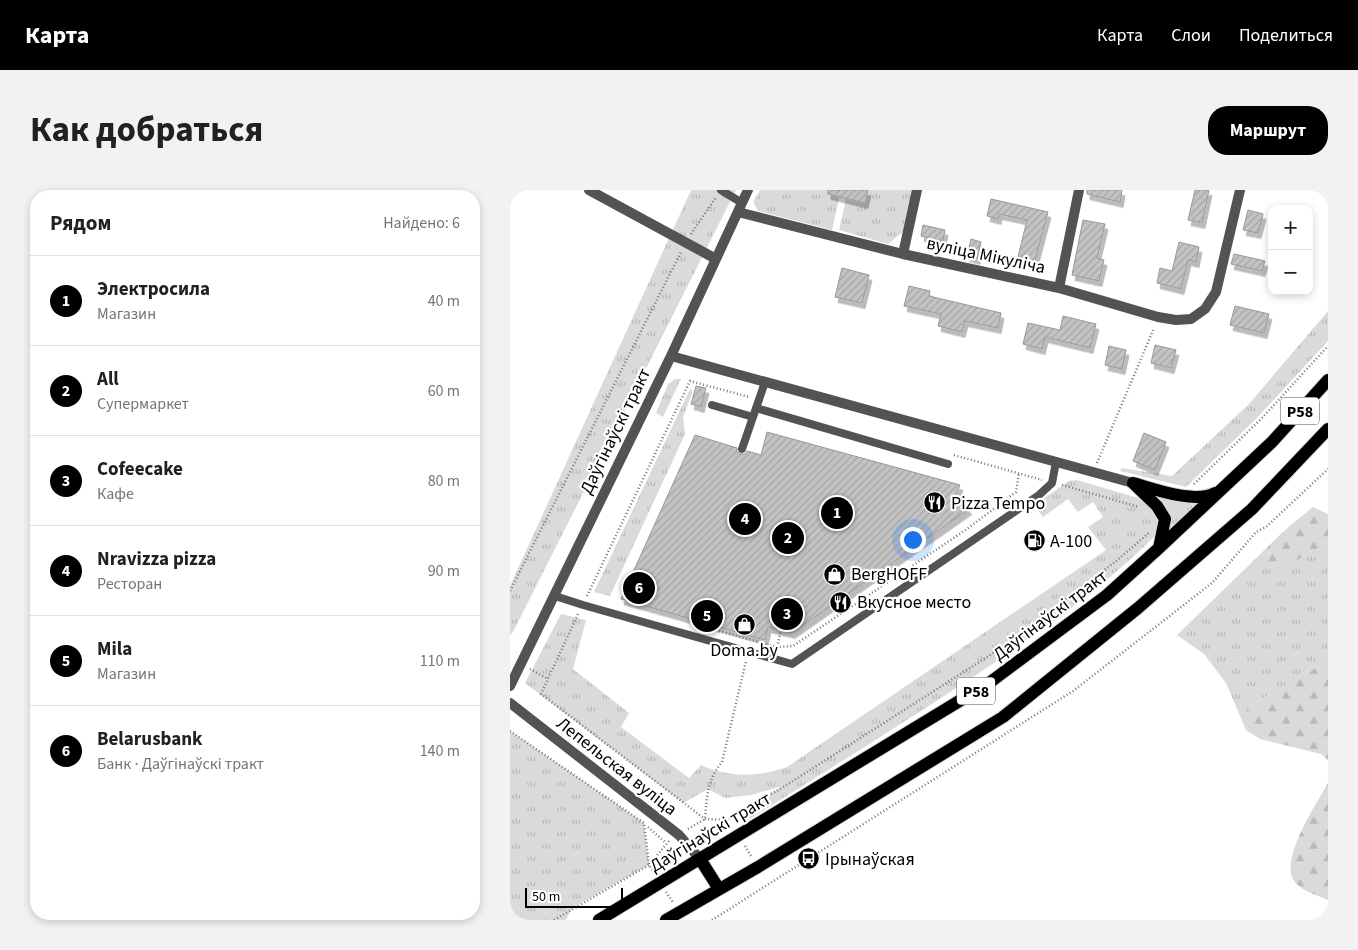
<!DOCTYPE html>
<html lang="ru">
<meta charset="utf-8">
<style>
:root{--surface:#fff;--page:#f2f2f2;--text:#202124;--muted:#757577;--line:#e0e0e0;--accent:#000}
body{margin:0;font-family:"Source Sans 3",sans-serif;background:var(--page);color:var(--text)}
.controls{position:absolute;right:15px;top:15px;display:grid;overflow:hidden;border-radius:10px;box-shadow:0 2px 8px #0003}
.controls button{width:45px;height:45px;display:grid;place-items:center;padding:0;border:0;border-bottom:1px solid var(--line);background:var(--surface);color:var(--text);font:25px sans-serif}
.scale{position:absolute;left:15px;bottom:12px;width:98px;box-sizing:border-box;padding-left:5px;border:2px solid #000;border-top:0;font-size:14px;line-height:18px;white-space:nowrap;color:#000;-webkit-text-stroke:4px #fff;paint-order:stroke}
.you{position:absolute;left:402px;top:349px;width:18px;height:18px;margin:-12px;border:4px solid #fff;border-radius:50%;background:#1a73e8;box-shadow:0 0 0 8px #1a73e833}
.badge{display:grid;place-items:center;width:32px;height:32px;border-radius:50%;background:var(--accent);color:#fff;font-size:16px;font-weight:700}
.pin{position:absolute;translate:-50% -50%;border:2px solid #fff;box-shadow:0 1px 5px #0006}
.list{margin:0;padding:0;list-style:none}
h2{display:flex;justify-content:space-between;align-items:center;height:65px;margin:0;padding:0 20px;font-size:21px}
h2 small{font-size:16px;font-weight:400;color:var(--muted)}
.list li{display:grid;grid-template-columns:32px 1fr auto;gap:15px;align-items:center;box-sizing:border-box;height:90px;padding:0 20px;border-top:1px solid var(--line)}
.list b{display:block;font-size:19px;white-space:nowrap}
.list p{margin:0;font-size:16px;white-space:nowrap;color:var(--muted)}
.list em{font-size:16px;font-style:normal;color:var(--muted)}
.map{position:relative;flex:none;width:818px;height:730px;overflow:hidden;border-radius:20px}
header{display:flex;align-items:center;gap:30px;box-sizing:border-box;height:70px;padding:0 25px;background:var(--accent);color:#fff}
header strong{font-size:24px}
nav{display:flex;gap:28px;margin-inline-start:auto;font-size:18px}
.intro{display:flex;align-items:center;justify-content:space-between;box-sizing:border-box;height:120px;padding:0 30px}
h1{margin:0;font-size:35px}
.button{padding:12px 22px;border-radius:20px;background:var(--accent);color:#fff;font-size:18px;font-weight:700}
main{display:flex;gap:30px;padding:0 30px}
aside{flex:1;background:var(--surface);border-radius:20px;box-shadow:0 2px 8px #0003}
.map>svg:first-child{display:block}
.grass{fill:url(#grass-tufts)}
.forest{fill:url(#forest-firs)}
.building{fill:url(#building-hatch);stroke:#979797;filter:url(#shadow)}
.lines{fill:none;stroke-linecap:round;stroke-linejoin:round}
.primary-casing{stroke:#dbdbdb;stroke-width:14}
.path{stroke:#757575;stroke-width:2.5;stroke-dasharray:1 2.5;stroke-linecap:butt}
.service{stroke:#535353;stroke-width:8}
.minor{stroke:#535353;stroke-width:10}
.primary{stroke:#000;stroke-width:12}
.labels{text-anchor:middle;stroke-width:4.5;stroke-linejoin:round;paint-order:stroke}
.shield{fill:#fff;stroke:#4c4c4c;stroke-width:1}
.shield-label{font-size:16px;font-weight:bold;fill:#000}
.street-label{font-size:18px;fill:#000;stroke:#fff}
.poi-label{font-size:18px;fill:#000;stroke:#fff;text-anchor:start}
</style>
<header>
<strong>Карта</strong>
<nav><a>Карта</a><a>Слои</a><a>Поделиться</a></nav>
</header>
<div class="intro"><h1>Как добраться</h1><a class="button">Маршрут</a></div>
<main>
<aside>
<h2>Рядом<small>Найдено: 6</small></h2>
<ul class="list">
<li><span class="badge">1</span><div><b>Электросила</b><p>Магазин</p></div><em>40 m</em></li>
<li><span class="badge">2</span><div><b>All</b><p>Супермаркет</p></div><em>60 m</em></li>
<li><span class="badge">3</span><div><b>Cofeecake</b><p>Кафе</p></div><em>80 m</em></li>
<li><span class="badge">4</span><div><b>Nravizza pizza</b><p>Ресторан</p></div><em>90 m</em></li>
<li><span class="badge">5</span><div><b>Mila</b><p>Магазин</p></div><em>110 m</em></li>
<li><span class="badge">6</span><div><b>Belarusbank</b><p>Банк · Даўгінаўскі тракт</p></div><em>140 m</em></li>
</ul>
</aside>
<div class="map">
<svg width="818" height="730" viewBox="0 0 818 730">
<defs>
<pattern id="grass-tufts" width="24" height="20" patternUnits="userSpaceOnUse" patternTransform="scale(1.25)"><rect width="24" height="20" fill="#dadada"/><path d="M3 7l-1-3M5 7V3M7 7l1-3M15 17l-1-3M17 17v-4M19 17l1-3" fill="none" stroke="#b9b9b9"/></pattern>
<pattern id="forest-firs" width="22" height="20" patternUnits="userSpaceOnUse" patternTransform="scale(1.25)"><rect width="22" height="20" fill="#dadada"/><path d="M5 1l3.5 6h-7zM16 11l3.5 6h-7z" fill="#b9b9b9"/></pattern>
<pattern id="building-hatch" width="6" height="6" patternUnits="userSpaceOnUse" patternTransform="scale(1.25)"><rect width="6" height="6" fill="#c3c3c3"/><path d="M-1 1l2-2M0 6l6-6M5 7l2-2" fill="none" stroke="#a6a6a6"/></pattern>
<filter id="shadow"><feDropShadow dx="3" dy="5.5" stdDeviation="0" flood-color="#0004"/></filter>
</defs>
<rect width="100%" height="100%" fill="#fff"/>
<path class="grass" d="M 181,0 L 226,0 L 3,442 L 0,445 L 0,396 Z
M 250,0 L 331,0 L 322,40 L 248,21 L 243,12 Z
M 359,0 L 403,0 L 394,41 L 378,54 L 329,40 L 336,9 L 355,13 Z
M 818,121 L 818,151 L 749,226 L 676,297 L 610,281 L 612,278 L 662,286 L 739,214 Z
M 165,189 L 171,189 L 153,227 L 146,223 L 158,194 Z
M 180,199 L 183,201 L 173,227 L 175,244 L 100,406 L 84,402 Z
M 567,290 L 638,311 L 650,323 L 648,343 C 590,401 522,448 454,493 C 381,541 307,587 233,633 L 228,623 L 273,596 L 241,605 L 215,608 L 198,599 L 173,613 L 15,493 L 51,424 L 76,430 L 63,479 L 119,523 L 111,537 L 179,588 L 191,575 C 217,588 251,587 277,577 L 596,360 L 578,337 L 593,327 L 583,312 L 568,322 L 558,309 L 533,327 L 524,315 L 559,291 Z
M 646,306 L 688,315 L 660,339 C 659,325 656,317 646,306 Z
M 774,341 L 758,364 L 770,381 L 803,360 L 818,358 L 818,471 L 745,513 L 730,526 L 716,493 L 694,464 L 667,445 Z
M 0,541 L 134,633 L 139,675 L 62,718 L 56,730 L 0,730 Z"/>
<path class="forest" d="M 803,317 L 818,324 L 818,358 L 803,360 L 770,381 L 761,380 L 757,373 C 760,348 785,332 803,317 Z
M 818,471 L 818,570 L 811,564 L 750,549 L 736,540 L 730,526 L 745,513 Z
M 818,593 L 818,710 C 808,706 790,700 784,691 C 769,670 807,613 818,593 Z"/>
<path class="building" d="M 318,0 L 358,0 L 355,13 L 318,4 Z
M 577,0 L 612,0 L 610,12 L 577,4 Z
M 685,0 L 699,0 L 692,33 L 678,30 Z
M 481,9 L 538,22 L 525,71 L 508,67 L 517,30 L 489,24 L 488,29 L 477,26 Z
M 738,20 L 753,24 L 748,43 L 733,40 Z
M 573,30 L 595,34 L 587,68 L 594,70 L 589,91 L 562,85 Z
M 413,35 L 435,40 L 433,51 L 411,46 Z
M 461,49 L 471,52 L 467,69 L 457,66 Z
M 669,52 L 689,57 L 686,72 L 678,70 L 671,99 L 647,93 L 650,78 L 662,81 Z
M 724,64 L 755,71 L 752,81 L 721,74 Z
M 332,78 L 359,85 L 352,113 L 325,107 Z
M 399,96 L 420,101 L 419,106 L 491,123 L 488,138 L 455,131 L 452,142 L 428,136 L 431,124 L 394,116 Z
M 725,116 L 759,124 L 754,143 L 720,135 Z
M 553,126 L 586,134 L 580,158 L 535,147 L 532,159 L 513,154 L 518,133 L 550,140 Z
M 645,155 L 666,160 L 661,178 L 641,173 Z
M 599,156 L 616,160 L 612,179 L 595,175 Z
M 186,196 L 196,198 L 191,217 L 181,214 Z
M 257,242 L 450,295 L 445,307 L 459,319 L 282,443 L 258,437 L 255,450 L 111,409 L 185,245 L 227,258 L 227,262 L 231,264 L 235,264 L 237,261 L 251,265 Z
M 634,243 L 656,252 L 645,280 L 623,271 Z"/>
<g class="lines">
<defs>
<path id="primary" d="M 623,293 C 645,299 684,314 705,303
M 625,295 L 647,316 L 655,329 L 649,358
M 190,669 L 209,699
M 89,730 L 479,493 L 597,405 L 649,358 L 762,252 L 818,190
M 156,730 L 248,677 L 493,527 L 628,418 L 742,319 L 818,239"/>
</defs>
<use href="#primary" class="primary-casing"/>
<path class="path" d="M 181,44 L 206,7
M 444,265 L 532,290
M 587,273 L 644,138
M 684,294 L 753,227 L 818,156
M 552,295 L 629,317
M 0,401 L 171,62
M 77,406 L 180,191 L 239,207
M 68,424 L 31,504 L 195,629 L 217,630 L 275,596 L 485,462 L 605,372 L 640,342
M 209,441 L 267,457 L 283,456 L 457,339 L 506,302 L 509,283
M 267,457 L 271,440
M 20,479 L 38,489
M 0,541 L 134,633 L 139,675 L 144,682
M 138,637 L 156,653
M 178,639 L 195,629 C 197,607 197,590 212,572 L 236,471
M 235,656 L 241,666
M 156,702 L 163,712
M 44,730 L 139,675 L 159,651
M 202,730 L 563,501 L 702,393 L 746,342 L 756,337 L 818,279"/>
<path class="service" d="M 211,0 L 232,13
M 202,215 L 243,227
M 246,218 L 438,274
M 232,259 L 255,192
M 45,406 L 73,415 L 282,474 L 529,305 L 542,293 L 546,272"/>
<path class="minor" d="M 79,0 L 206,69
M 228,22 L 393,64 L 549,98 L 648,127 L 666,130 L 681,129 L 695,119 L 706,102 L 730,0
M 393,64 L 407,0
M 549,98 L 569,0
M 161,166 L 623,293
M 0,496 L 161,166 L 238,0
M 0,513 L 169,645 L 190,669"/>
<use href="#primary" class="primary"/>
</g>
<defs>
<symbol id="restaurant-disc" viewBox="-11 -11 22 22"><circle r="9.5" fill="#000" stroke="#fff"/><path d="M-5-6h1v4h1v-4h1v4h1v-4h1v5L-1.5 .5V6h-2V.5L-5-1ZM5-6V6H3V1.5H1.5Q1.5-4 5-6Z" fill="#fff"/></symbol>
<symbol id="fuel-disc" viewBox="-11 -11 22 22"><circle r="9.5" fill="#000" stroke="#fff"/><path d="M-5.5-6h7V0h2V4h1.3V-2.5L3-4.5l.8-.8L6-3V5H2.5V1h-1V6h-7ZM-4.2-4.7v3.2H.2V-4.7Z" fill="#fff"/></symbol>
<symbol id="shop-disc" viewBox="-11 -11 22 22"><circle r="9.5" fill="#000" stroke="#fff"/><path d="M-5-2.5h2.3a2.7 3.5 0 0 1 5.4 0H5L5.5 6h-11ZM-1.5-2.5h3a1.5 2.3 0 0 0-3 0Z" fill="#fff"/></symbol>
<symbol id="bus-disc" viewBox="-11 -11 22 22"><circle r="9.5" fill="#000" stroke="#fff"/><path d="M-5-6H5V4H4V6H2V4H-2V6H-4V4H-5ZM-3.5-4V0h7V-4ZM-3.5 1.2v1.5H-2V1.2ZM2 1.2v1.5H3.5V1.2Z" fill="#fff"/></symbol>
</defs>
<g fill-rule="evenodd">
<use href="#restaurant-disc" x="412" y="300" width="25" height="25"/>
<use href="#fuel-disc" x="512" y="338" width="25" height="25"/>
<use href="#shop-disc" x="312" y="372" width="25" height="25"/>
<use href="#restaurant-disc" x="318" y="400" width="25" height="25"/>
<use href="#shop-disc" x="222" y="422" width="25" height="25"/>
<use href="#bus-disc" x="286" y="656" width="25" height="25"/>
</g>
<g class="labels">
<g class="shield">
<rect x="771" y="207.5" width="38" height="27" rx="4"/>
<rect x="447" y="487.5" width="38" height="27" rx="4"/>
</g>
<g class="shield-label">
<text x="790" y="227">Р58</text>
<text x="466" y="507">Р58</text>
</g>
<g class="street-label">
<text transform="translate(476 65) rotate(12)" y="6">вуліца Мікуліча</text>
<text transform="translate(105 241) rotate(-64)" y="6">Даўгінаўскі тракт</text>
<text transform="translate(540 425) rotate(-37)" y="6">Даўгінаўскі тракт</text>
<text transform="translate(107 576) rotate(38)" y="6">Лепельская вуліца</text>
<text transform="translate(200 642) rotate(-31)" y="6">Даўгінаўскі тракт</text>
</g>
<g class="poi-label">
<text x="441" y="319">Pizza Tempo</text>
<text x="540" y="357">A-100</text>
<text x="341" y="390">BergHOFF</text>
<text x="347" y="418">Вкусное место</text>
<text x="234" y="466" text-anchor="middle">Doma.by</text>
<text x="315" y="675">Ірынаўская</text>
</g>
</g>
</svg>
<div class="controls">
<button>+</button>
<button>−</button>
</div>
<div class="scale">50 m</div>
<div class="you"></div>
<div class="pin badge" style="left:327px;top:323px">1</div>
<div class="pin badge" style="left:278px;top:348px">2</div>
<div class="pin badge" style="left:277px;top:424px">3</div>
<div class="pin badge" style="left:235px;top:329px">4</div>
<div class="pin badge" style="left:197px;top:426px">5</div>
<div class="pin badge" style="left:129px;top:398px">6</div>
</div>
</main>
